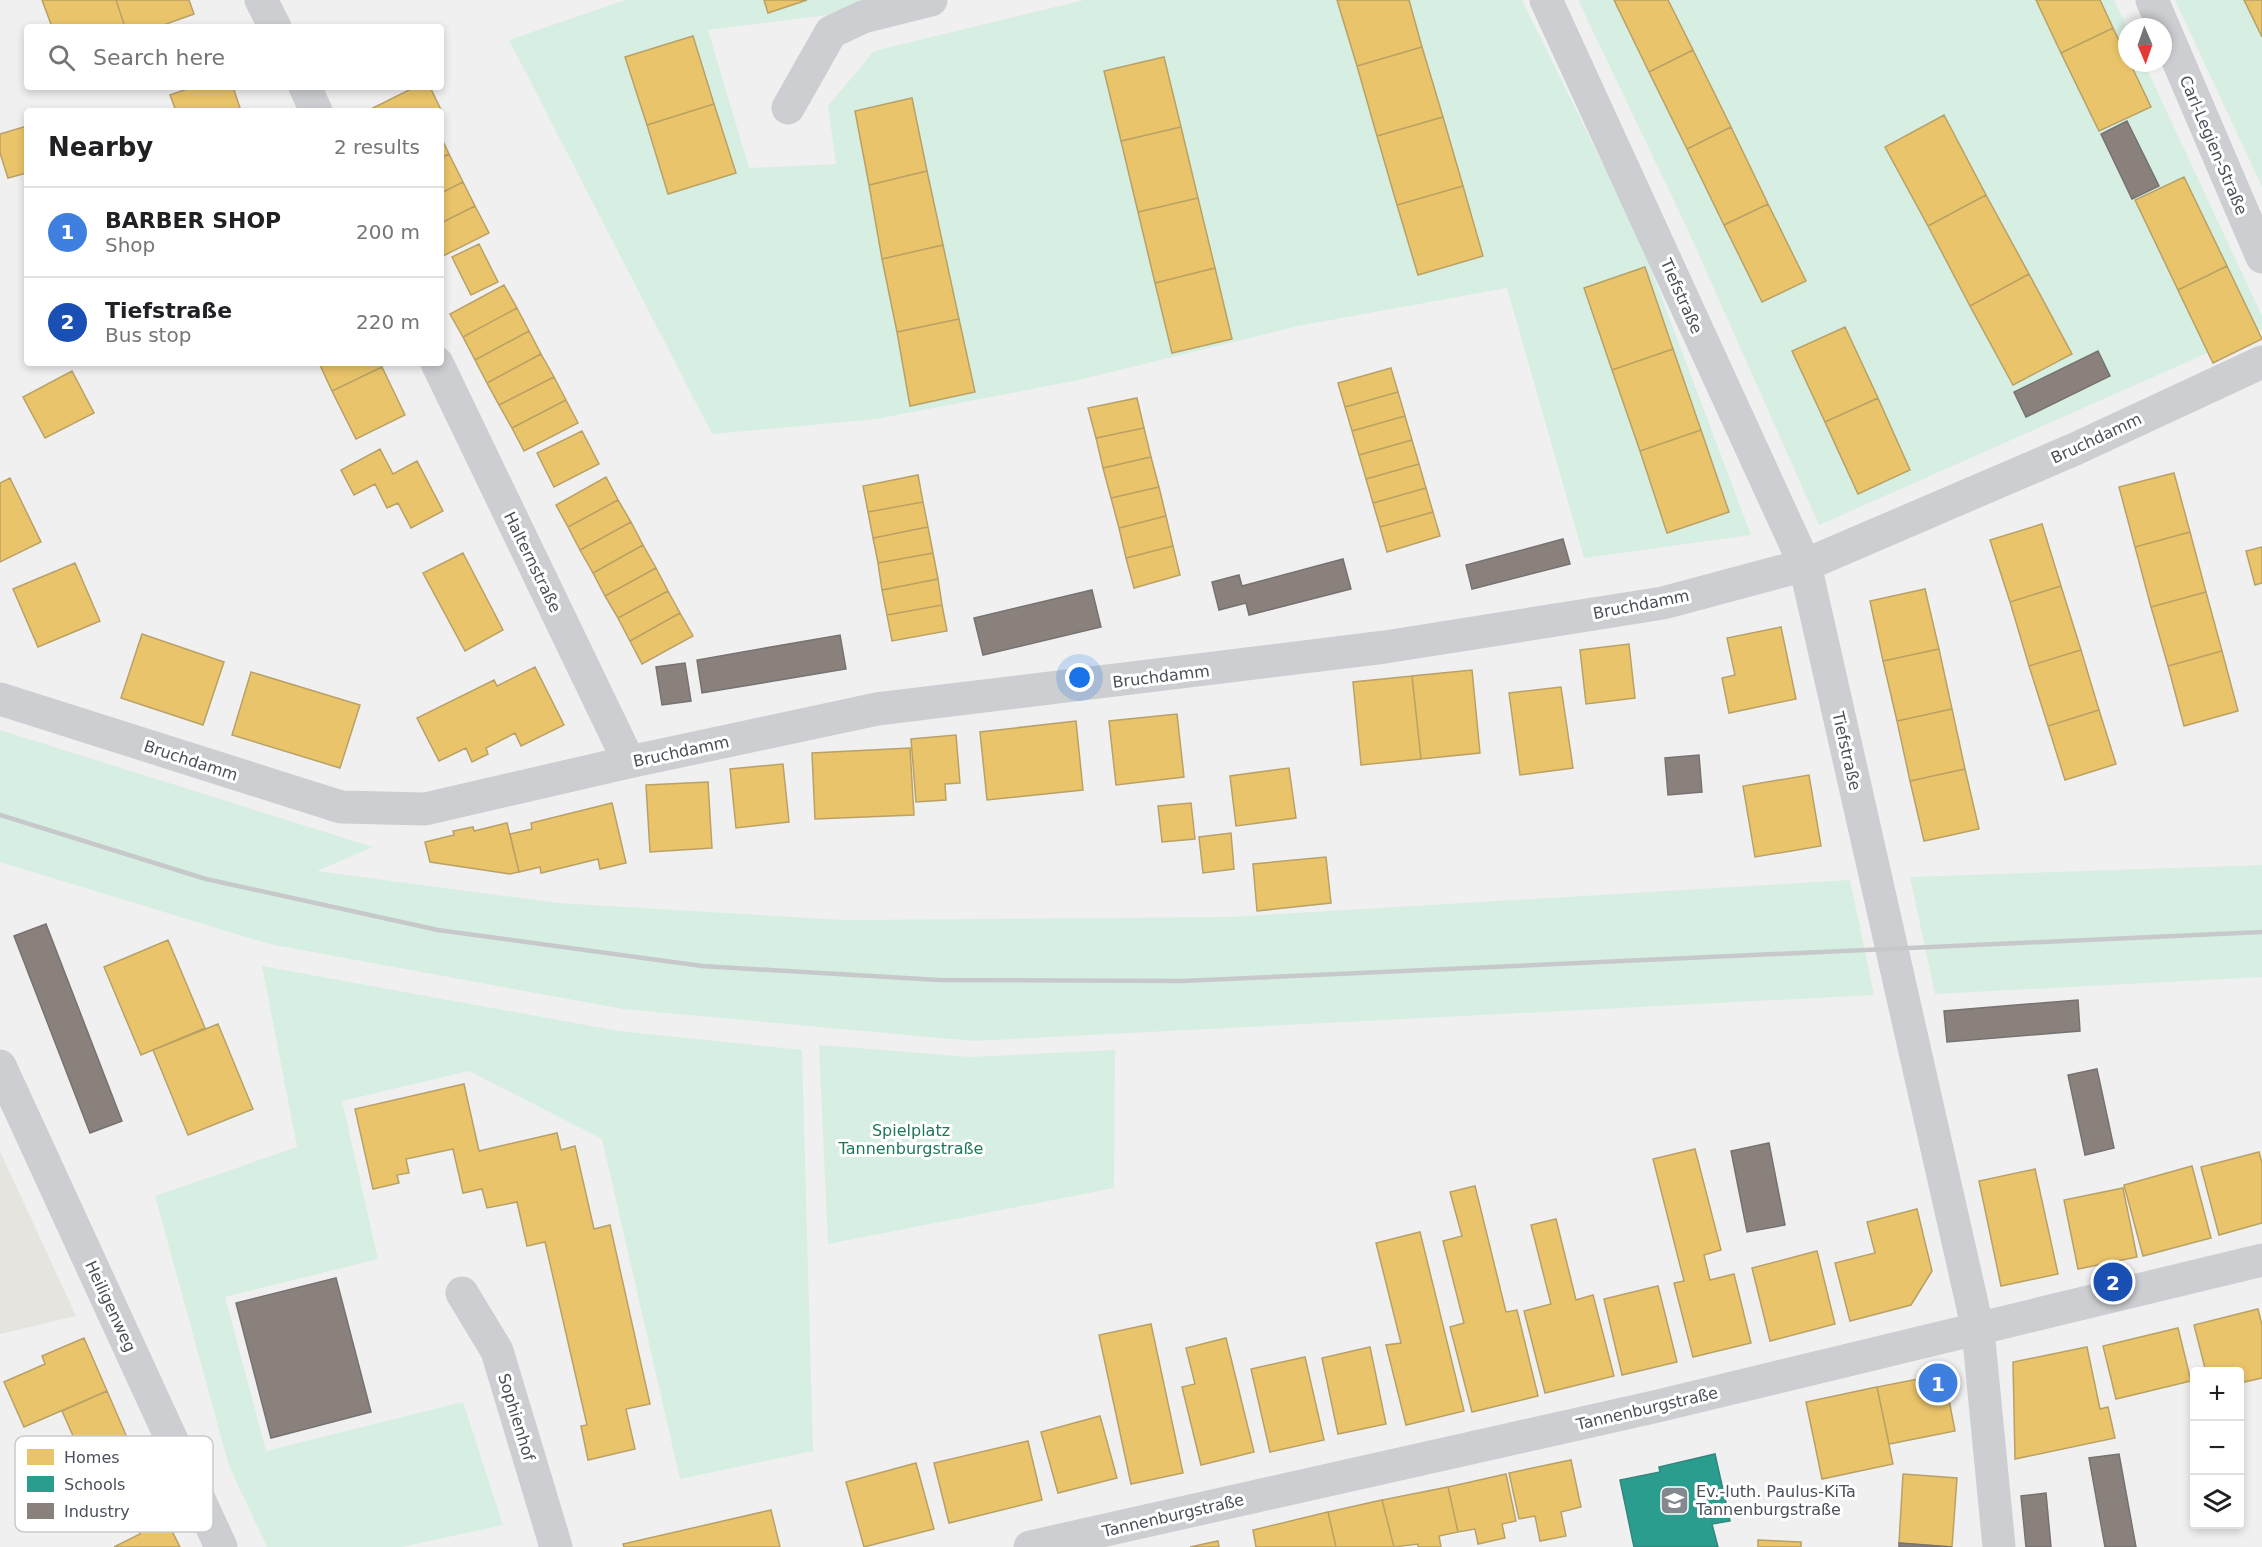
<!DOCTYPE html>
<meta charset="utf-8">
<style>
:root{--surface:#fff;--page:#f6f6f6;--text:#202124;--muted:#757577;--line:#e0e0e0;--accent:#84888f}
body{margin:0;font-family:"DejaVu Sans",sans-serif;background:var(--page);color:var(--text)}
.controls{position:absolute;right:18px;bottom:18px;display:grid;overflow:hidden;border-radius:6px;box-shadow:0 3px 9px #0003}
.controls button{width:54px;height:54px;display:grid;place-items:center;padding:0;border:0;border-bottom:2px solid var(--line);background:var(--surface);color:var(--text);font:30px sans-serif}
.compass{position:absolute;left:2118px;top:18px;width:54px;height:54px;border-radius:50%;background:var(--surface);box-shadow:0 3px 9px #0003;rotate:178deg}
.you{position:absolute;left:1080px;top:678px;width:21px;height:21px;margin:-15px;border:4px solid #fff;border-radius:50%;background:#1a73e8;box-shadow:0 0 0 9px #1a73e833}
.badge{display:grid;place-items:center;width:39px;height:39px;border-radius:50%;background:var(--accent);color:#fff;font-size:20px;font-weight:700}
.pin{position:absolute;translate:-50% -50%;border:3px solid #fff;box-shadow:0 2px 6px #0006}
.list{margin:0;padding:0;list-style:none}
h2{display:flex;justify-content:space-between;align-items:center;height:78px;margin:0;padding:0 24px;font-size:26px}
h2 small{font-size:20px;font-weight:400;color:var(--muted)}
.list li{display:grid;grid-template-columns:39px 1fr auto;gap:18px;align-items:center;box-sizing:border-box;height:90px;padding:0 24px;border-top:2px solid var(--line)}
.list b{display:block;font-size:22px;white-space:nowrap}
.list p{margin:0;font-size:20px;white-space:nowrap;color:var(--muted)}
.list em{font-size:20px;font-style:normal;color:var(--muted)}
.icon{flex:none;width:33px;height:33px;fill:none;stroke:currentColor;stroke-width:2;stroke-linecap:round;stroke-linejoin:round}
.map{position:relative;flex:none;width:2262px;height:1547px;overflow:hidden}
.search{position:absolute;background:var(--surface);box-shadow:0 3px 9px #0003;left:24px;top:24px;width:420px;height:66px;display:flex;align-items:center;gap:15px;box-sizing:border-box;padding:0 21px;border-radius:6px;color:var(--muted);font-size:22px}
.panel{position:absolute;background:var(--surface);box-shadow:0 3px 9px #0003;left:24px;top:108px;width:420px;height:258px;border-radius:6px}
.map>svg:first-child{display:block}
.commercial{fill:#e5e4de}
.green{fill:#d7eee2}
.homes{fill:#e9c46a;stroke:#b9a166;stroke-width:1.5}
.schools{fill:#2a9d8f;stroke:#33867f;stroke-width:1.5}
.industry{fill:#8a817c;stroke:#767272;stroke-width:1.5}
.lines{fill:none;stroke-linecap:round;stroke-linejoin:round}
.minor{stroke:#ccced1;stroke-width:33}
.rail{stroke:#c6c8ca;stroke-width:4.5}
.labels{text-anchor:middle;stroke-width:6;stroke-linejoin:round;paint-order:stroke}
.street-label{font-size:16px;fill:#49505b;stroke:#fff}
.park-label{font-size:16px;fill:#1e7856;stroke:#fff}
.poi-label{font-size:16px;fill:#49505b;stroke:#fff;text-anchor:start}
.key{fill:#fff;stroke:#c8cace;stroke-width:1.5}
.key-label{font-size:16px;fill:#49505b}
</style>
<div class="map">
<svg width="2262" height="1547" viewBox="0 0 2262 1547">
<rect width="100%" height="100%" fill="#f1f0f0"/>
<path class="commercial" d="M 0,1151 L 76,1316 L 0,1334 Z"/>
<path class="green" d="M 625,0 L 875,0 L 828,15 L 708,30 L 749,168 L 836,164 L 828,106 L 874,51 L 1084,0 L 1522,0 L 1640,240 L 1751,535 L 1584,558 L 1507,288 L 1298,326 L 1079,380 L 876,419 L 712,434 L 509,40 Z
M 1578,0 L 2114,0 L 2127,27 L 2127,63 L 2144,63 L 2262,316 L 2262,329 L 1819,525 L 1686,226 Z
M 2175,0 L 2262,0 L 2262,187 Z
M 0,730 L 373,847 L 317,871 L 558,903 L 844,920 L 1229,917 L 1850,880 L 1874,995 L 974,1041 L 623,1009 L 269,944 L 0,862 Z
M 2262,865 L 2262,977 L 1935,994 L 1910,877 Z
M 262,966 L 619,1031 L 802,1050 L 813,1451 L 680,1479 L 602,1139 L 469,1071 L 342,1101 L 378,1259 L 225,1297 L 266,1451 L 463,1402 L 503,1525 L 402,1547 L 267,1547 L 229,1466 L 155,1196 L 297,1147 Z
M 819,1045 L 971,1057 L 1115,1050 L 1114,1188 L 828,1244 Z"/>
<path class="homes" d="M 42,0 L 116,0 L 125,27 L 52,27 Z
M 116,0 L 189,0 L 194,14 L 158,27 L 125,27 Z
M 764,0 L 807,0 L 768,13 Z
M 1337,0 L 1409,0 L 1422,47 L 1357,66 Z
M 1614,0 L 1668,0 L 1693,50 L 1649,72 Z
M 2036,0 L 2100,0 L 2113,28 L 2061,53 Z
M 2244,0 L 2262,0 L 2262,37 Z
M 2113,28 L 2127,57 L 2127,63 L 2130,63 L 2151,107 L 2099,131 L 2061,53 Z
M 693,36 L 714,104 L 647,125 L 625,57 Z
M 1422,47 L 1443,117 L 1377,136 L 1357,66 Z
M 1693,50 L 1731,127 L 1687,149 L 1649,72 Z
M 1164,57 L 1181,127 L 1121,141 L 1104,71 Z
M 193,87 L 233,87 L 241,111 L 176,111 L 170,95 Z
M 415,87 L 430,87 L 443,114 L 441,115 L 441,111 L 367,111 Z
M 912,98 L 927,171 L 869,185 L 855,111 Z
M 714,104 L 736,173 L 668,194 L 647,125 Z
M 1944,115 L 1986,195 L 1928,226 L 1885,147 Z
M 1443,117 L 1463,186 L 1397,205 L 1377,136 Z
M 27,126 L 27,173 L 8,178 L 0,153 L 0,134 Z
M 1181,127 L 1198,198 L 1138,212 L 1121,141 Z
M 1731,127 L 1768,204 L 1724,225 L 1687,149 Z
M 441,137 L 449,154 L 441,158 Z
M 449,154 L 463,182 L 441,193 L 441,158 Z
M 927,171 L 943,245 L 882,259 L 869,185 Z
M 2184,177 L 2227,266 L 2178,290 L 2135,200 Z
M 463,182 L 475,206 L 441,223 L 441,193 Z
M 1463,186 L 1483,256 L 1418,275 L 1397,205 Z
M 1986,195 L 2029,274 L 1970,306 L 1928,226 Z
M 1198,198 L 1215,268 L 1155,283 L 1138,212 Z
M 1768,204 L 1806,281 L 1762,302 L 1724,225 Z
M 475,206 L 489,233 L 441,257 L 441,223 Z
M 479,244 L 498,282 L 471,295 L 452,257 Z
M 943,245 L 959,319 L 897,332 L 882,259 Z
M 2227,266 L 2262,339 L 2213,363 L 2178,290 Z
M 1645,267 L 1673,349 L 1612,370 L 1584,288 Z
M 1215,268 L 1232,339 L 1172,353 L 1155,283 Z
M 2029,274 L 2072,354 L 2013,385 L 1970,306 Z
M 504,285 L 517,308 L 463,337 L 450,314 Z
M 517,308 L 529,331 L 475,360 L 463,337 Z
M 959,319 L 975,392 L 910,406 L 897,332 Z
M 1845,327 L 1878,398 L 1825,422 L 1792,351 Z
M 529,331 L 541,354 L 487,383 L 475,360 Z
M 1673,349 L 1701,430 L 1640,451 L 1612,370 Z
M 541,354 L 554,377 L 499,405 L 487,383 Z
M 319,363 L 380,363 L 382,367 L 332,391 Z
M 382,367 L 405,415 L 356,439 L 332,391 Z
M 1391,368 L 1398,392 L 1345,407 L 1338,383 Z
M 72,371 L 94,413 L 45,438 L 23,397 Z
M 554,377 L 566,400 L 512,428 L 499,405 Z
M 1398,392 L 1405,416 L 1352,431 L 1345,407 Z
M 1137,398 L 1144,428 L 1096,438 L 1088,408 Z
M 1878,398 L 1910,470 L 1858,494 L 1825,422 Z
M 566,400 L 578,423 L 524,451 L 512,428 Z
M 1405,416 L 1412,440 L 1359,455 L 1352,431 Z
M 1144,428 L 1151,457 L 1103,468 L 1096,438 Z
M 1701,430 L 1729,512 L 1667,533 L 1640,451 Z
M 582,431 L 599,464 L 554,487 L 537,453 Z
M 1412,440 L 1419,464 L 1366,479 L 1359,455 Z
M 380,449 L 393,474 L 417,461 L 443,511 L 411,528 L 398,503 L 387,508 L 375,484 L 354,495 L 341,470 Z
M 1151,457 L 1159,487 L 1111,498 L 1103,468 Z
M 1419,464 L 1426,488 L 1373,503 L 1366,479 Z
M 2174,473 L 2190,532 L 2135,547 L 2119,487 Z
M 918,475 L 923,502 L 868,512 L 863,486 Z
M 606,477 L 618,500 L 568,527 L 556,505 Z
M 10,478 L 41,542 L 0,562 L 0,483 Z
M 1159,487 L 1166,516 L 1119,528 L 1111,498 Z
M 1426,488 L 1433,512 L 1380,527 L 1373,503 Z
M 618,500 L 631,522 L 580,550 L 568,527 Z
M 923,502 L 928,527 L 873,538 L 868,512 Z
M 1433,512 L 1440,536 L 1387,552 L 1380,527 Z
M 1166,516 L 1173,546 L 1126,558 L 1119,528 Z
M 631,522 L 643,545 L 593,573 L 580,550 Z
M 2042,524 L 2061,586 L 2010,602 L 1990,540 Z
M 928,527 L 933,553 L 878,563 L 873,538 Z
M 2190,532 L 2206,592 L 2151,607 L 2135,547 Z
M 643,545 L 656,568 L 605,596 L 593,573 Z
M 1173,546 L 1180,575 L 1134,588 L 1126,558 Z
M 2262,547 L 2262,583 L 2255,585 L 2246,551 Z
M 463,553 L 503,630 L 465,651 L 423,573 Z
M 933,553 L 938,579 L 882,590 L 878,563 Z
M 75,563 L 100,621 L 38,647 L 13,589 Z
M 656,568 L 668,591 L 618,618 L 605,596 Z
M 938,579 L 942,605 L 887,615 L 882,590 Z
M 2061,586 L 2081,650 L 2029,666 L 2010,602 Z
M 1925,589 L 1939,649 L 1883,661 L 1870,601 Z
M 668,591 L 680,613 L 630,641 L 618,618 Z
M 2206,592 L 2222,651 L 2168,666 L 2151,607 Z
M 942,605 L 947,631 L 892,641 L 887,615 Z
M 680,613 L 693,636 L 642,664 L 630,641 Z
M 1781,627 L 1796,699 L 1729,713 L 1722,678 L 1735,675 L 1727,638 Z
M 142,634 L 224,662 L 203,725 L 121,698 Z
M 1629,644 L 1635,698 L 1586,704 L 1580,650 Z
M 1939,649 L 1952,709 L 1897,721 L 1883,661 Z
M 2081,650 L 2099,710 L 2048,726 L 2029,666 Z
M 2222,651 L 2238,711 L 2184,726 L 2168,666 Z
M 535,667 L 564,725 L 521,746 L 515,733 L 486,748 L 488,754 L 472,762 L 466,748 L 439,761 L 417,718 L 494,680 L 497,686 Z
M 1472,670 L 1480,753 L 1421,759 L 1412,676 Z
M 251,672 L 360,705 L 340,768 L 232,735 Z
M 1412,676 L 1421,759 L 1361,765 L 1353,682 Z
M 1561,687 L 1573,768 L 1520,775 L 1509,693 Z
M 1952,709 L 1965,769 L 1910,781 L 1897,721 Z
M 2099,710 L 2116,764 L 2065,780 L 2048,726 Z
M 1177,714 L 1184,777 L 1116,785 L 1109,721 Z
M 1076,721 L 1083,790 L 987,800 L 980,732 Z
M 956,735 L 960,783 L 945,784 L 946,800 L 916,802 L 911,739 Z
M 910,748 L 914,815 L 815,819 L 812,753 Z
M 783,764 L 789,822 L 736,828 L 730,769 Z
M 1289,768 L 1296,818 L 1236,826 L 1230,776 Z
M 1965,769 L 1979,829 L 1924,841 L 1910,781 Z
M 1809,775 L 1821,846 L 1755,857 L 1743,786 Z
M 708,782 L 712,848 L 650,852 L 646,785 Z
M 612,803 L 626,863 L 600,869 L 598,859 L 541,873 L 540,867 L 519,872 L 510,834 L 532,829 L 531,823 Z
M 1191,803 L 1195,839 L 1162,842 L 1158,806 Z
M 507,823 L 519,872 L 510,874 L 430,862 L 425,842 L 454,835 L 453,831 L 473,827 L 474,831 Z
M 1231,833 L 1234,869 L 1203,873 L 1199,837 Z
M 1326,857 L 1331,903 L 1257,911 L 1253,864 Z
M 168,940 L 205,1028 L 141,1055 L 104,967 Z
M 218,1024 L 253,1109 L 188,1135 L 153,1050 Z
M 464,1084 L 479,1151 L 557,1133 L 561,1150 L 575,1146 L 594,1229 L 610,1225 L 650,1404 L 626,1409 L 635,1449 L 588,1460 L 581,1426 L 587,1425 L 545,1242 L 527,1246 L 517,1202 L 487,1208 L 482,1189 L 463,1193 L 453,1149 L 406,1159 L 409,1173 L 397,1175 L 399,1183 L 373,1189 L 355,1109 Z
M 1695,1149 L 1721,1250 L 1704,1255 L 1710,1280 L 1734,1274 L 1751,1343 L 1693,1357 L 1674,1283 L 1684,1281 L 1653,1159 Z
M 2259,1152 L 2262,1163 L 2262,1223 L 2219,1235 L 2201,1167 Z
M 2192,1166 L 2211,1238 L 2143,1256 L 2124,1185 Z
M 2035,1169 L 2058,1274 L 2001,1286 L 1979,1181 Z
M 1475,1186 L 1506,1312 L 1517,1310 L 1538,1396 L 1472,1412 L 1450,1327 L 1464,1323 L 1443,1241 L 1462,1236 L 1450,1192 Z
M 2123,1188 L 2137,1257 L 2078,1269 L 2064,1200 Z
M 1917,1209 L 1932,1271 L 1911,1305 L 1850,1321 L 1835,1263 L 1875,1253 L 1867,1222 Z
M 1556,1219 L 1576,1300 L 1593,1295 L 1614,1376 L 1545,1393 L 1524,1311 L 1551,1304 L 1531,1225 Z
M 1420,1232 L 1464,1411 L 1406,1425 L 1386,1345 L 1401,1343 L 1376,1243 Z
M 1817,1251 L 1835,1324 L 1770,1341 L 1752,1268 Z
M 1658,1286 L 1677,1362 L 1622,1375 L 1604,1299 Z
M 2258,1309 L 2262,1325 L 2262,1378 L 2240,1383 L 2240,1372 L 2206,1372 L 2194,1325 Z
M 1151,1324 L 1183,1473 L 1131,1484 L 1099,1335 Z
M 2178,1328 L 2191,1381 L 2116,1399 L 2103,1346 Z
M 84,1338 L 107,1391 L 24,1427 L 4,1382 L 45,1364 L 42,1356 Z
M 1226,1338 L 1254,1452 L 1201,1465 L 1182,1387 L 1195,1384 L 1186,1348 Z
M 1370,1347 L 1386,1424 L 1338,1434 L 1322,1358 Z
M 2087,1347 L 2100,1409 L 2108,1407 L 2115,1438 L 2015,1459 L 2013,1362 Z
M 1305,1357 L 1324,1440 L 1270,1452 L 1251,1369 Z
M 1944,1374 L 1955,1431 L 1889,1444 L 1877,1387 Z
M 1877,1387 L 1893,1464 L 1822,1479 L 1806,1402 Z
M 107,1391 L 126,1435 L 81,1454 L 62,1411 Z
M 1100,1416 L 1117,1478 L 1058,1493 L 1041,1432 Z
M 1028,1441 L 1042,1500 L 949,1523 L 934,1463 Z
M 1571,1460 L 1581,1507 L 1561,1512 L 1566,1536 L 1540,1541 L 1535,1516 L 1519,1519 L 1509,1473 Z
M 916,1463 L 934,1529 L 864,1547 L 846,1482 Z
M 1506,1474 L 1516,1521 L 1502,1524 L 1505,1538 L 1478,1544 L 1475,1529 L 1458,1532 L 1448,1487 Z
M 1903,1474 L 1957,1478 L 1952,1547 L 1899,1543 Z
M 1448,1487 L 1458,1532 L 1439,1536 L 1441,1547 L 1418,1547 L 1418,1544 L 1394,1547 L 1382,1500 Z
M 1382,1500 L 1394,1547 L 1336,1547 L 1328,1512 Z
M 161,1509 L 180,1547 L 114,1547 L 140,1534 L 135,1523 Z
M 771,1510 L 780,1547 L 624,1547 L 623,1544 Z
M 1328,1512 L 1336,1547 L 1256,1547 L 1253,1530 Z
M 1758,1540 L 1801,1542 L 1801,1547 L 1758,1547 Z
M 1218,1541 L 1219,1547 L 1190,1547 Z"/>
<path class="schools" d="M 1715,1454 L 1730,1521 L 1712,1524 L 1718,1547 L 1634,1547 L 1620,1480 L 1660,1472 L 1659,1467 Z"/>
<path class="industry" d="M 2127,121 L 2159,186 L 2132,199 L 2101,134 Z
M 2098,351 L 2110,376 L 2026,417 L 2014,392 Z
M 1563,539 L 1570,564 L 1472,589 L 1466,565 Z
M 1343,559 L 1351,589 L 1249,615 L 1246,603 L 1219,610 L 1212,582 L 1239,575 L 1242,586 Z
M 1092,590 L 1101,627 L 983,655 L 974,618 Z
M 840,635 L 846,669 L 702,693 L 697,660 Z
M 685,663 L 691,701 L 662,705 L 656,667 Z
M 1699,755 L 1702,792 L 1668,795 L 1665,758 Z
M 46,924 L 122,1121 L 90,1133 L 14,936 Z
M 2078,1000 L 2080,1031 L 1947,1042 L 1944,1011 Z
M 2097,1069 L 2114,1148 L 2085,1155 L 2068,1075 Z
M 1769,1143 L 1785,1225 L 1747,1232 L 1731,1151 Z
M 336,1278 L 371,1412 L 271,1438 L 236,1303 Z
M 2119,1454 L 2136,1547 L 2105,1547 L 2089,1458 Z
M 2046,1493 L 2051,1547 L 2026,1547 L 2021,1496 Z
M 1899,1543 L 1952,1547 L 1899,1547 Z"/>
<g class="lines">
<path class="minor" d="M 261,0 L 275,27
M 1546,0 L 1805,565 L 1978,1330 L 1999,1547
M 2152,0 L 2262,257
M 305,87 L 316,111
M 788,108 L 831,32 L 863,17 L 931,0
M 437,363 L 629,762
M 0,699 L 341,807 L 425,809 L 629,762 L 877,709 L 1385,647 L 1663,603 L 1805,565 L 2075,449 L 2262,362
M 0,1066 L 221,1547
M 462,1293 L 497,1351 L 556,1547
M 1030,1547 L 1658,1406 L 2262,1260"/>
<path class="rail" d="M 0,815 L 206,879 L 438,930 L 702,966 L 939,980 L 1182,981 L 2262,932"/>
</g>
<defs>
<symbol id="school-square" viewBox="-11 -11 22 22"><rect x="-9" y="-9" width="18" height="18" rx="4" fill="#84888f" stroke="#fff"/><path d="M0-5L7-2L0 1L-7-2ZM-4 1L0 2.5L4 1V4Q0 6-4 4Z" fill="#fff"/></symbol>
</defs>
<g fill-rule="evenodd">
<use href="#school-square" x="1658" y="1484" width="33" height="33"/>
</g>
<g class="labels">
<g class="street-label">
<text transform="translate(2214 145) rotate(67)" y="6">Carl-Legien-Straße</text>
<text transform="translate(1682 296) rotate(66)" y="6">Tiefstraße</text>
<text transform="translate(2096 438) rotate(-25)" y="6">Bruchdamm</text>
<text transform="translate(533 562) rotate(64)" y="6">Halternstraße</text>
<text transform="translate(1641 604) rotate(-11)" y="6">Bruchdamm</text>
<text transform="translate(1161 676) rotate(-7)" y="6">Bruchdamm</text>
<text transform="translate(681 751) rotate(-12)" y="6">Bruchdamm</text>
<text transform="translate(1847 751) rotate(77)" y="6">Tiefstraße</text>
<text transform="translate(191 760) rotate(18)" y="6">Bruchdamm</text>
<text transform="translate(111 1306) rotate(65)" y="6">Heiligenweg</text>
<text transform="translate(1647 1408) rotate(-13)" y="6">Tannenburgstraße</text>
<text transform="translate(517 1417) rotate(73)" y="6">Sophienhof</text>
<text transform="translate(1173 1515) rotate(-13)" y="6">Tannenburgstraße</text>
</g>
<g class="park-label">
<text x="911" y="1136">Spielplatz<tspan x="911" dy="18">Tannenburgstraße</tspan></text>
</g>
<g class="poi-label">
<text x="1696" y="1497">Ev.-luth. Paulus-KiTa<tspan x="1696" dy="18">Tannenburgstraße</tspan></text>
</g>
</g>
<rect x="15" y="1436" width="198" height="96" rx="9" class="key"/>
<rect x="27" y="1449" width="27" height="16" fill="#e9c46a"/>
<rect x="27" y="1476" width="27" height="16" fill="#2a9d8f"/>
<rect x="27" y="1503" width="27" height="16" fill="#8a817c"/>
<g class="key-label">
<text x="64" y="1463">Homes</text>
<text x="64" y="1490">Schools</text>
<text x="64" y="1517">Industry</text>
</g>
</svg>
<div class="controls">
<button>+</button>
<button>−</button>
<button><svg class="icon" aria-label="layers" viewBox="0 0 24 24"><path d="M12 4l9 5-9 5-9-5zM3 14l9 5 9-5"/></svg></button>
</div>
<svg class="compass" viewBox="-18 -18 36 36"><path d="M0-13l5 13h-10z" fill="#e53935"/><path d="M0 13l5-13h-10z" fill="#757577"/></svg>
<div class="you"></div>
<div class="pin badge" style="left:1938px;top:1383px;background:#3f7fe0">1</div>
<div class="pin badge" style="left:2113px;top:1282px;background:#1a4fb4">2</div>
<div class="search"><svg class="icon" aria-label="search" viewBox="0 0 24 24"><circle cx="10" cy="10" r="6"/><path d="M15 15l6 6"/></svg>Search here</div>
<section class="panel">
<h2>Nearby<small>2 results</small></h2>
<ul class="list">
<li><span class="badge" style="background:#3f7fe0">1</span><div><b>BARBER SHOP</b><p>Shop</p></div><em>200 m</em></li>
<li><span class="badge" style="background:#1a4fb4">2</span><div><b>Tiefstraße</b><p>Bus stop</p></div><em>220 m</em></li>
</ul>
</section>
</div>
